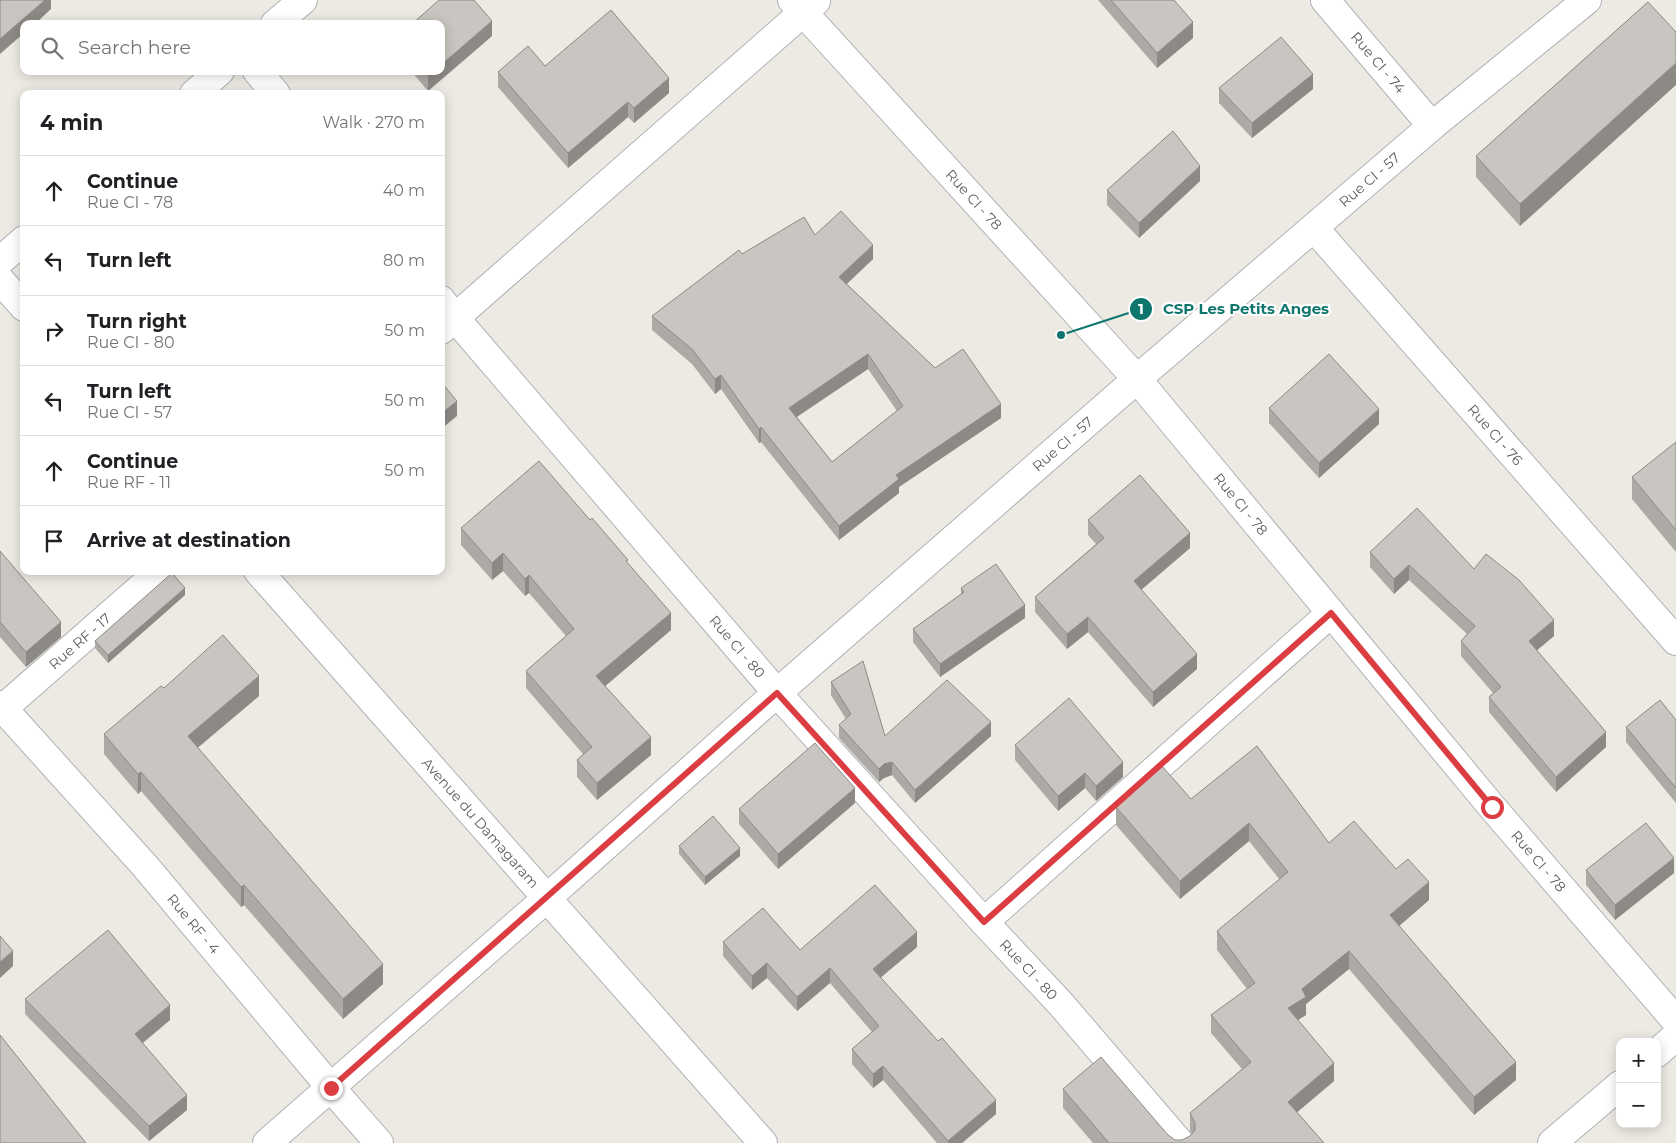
<!DOCTYPE html>
<meta charset="utf-8">
<style>
:root{--surface:#fff;--page:#f6f6f6;--text:#202124;--muted:#757577;--line:#e0e0e0}
body{margin:0;font-family:Montserrat,sans-serif;background:var(--page);color:var(--text)}
.controls{position:absolute;right:15px;bottom:15px;display:grid;overflow:hidden;border-radius:10px;box-shadow:0 2px 12px #0003}
.controls button{width:45px;height:45px;display:grid;place-items:center;padding:0;border:0;border-bottom:1px solid var(--line);background:var(--surface);color:var(--text);font:25px sans-serif}
.stop{position:absolute;width:15px;height:15px;margin:-11px;border:4px solid #db3d42;border-radius:50%;background:#fff}
.stop.end{background:#db3d42;border-color:#fff;box-shadow:0 1px 5px #0008}
.list{margin:0;padding:0;list-style:none}
h2{display:flex;justify-content:space-between;align-items:center;height:65px;margin:0;padding:0 20px;font-size:21px}
h2 small{font-size:16px;font-weight:400;color:var(--muted)}
.list li{display:grid;grid-template-columns:32px 1fr auto;gap:15px;align-items:center;box-sizing:border-box;height:70px;padding:0 20px;border-top:1px solid var(--line)}
.list b{display:block;font-size:19px;white-space:nowrap}
.list p{margin:0;font-size:16px;white-space:nowrap;color:var(--muted)}
.list em{font-size:16px;font-style:normal;color:var(--muted)}
.icon{flex:none;width:28px;height:28px;fill:none;stroke:currentColor;stroke-width:2;stroke-linecap:round;stroke-linejoin:round}
.map{position:relative;flex:none;width:1676px;height:1143px;overflow:hidden}
.search{position:absolute;background:var(--surface);box-shadow:0 2px 12px #0003;left:20px;top:20px;width:425px;height:55px;display:flex;align-items:center;gap:12px;box-sizing:border-box;padding:0 18px;border-radius:10px;color:var(--muted);font-size:19px}
.panel{position:absolute;background:var(--surface);box-shadow:0 2px 12px #0003;left:20px;top:90px;width:425px;height:485px;border-radius:10px}
.map>svg:first-child{display:block}
.lines{fill:none;stroke-linecap:round;stroke-linejoin:round}
.minor-casing{stroke:#afb2b5;stroke-width:30}
.tertiary-casing{stroke:#afb2b5;stroke-width:30}
.minor{stroke:#fff;stroke-width:28}
.tertiary{stroke:#fff;stroke-width:28}
.wall{fill:#ada9a5;fill-rule:evenodd}
.shaded-wall{fill:#8d8a86}
.building{fill:#c9c5c0;stroke:#8d8a86;fill-rule:evenodd}
.route{stroke:#db3d42;stroke-width:6}
.labels{text-anchor:middle;stroke-width:4.5;stroke-linejoin:round;paint-order:stroke}
.street-label{font-size:14px;fill:#5c6063;stroke:#fff}
.leader{fill:none;stroke:#0f766e;stroke-width:2}
.callout-dot{fill:#0f766e;stroke:#fff;stroke-width:2}
.mark-label{font-size:15px;text-anchor:middle;font-weight:bold;fill:#fff}
.callout-label{font-size:15px;text-anchor:middle;font-weight:bold;fill:#0f766e;stroke:#fff;stroke-width:4.5;stroke-linejoin:round;paint-order:stroke}
</style>
<div class="map">
<svg width="1676" height="1143" viewBox="0 0 1676 1143">
<rect width="100%" height="100%" fill="#edeae4"/>
<g class="lines">
<defs>
<g id="minor">
<path id="s1" d="M 792,0 L 1137,379 L 1492,807 L 1676,1021"/>
<path id="s2" d="M 1325,0 L 1432,126"/>
<path d="M 275,24 L 303,0"/>
<path d="M 257,71 L 276,94"/>
<path d="M 194,94 L 220,71"/>
<path id="s3" d="M 1314,228 L 1676,641"/>
<path d="M 0,261 L 24,240"/>
<path id="s4" d="M 441,300 L 455,318 L 777,693 L 984,922 L 1060,1003 L 1180,1143"/>
<path d="M 441,330 L 816,1"/>
<path id="s5" d="M 0,705 L 145,866 L 331,1088 L 379,1143"/>
<path id="s6" d="M 0,711 L 160,571"/>
<path d="M 984,922 L 1331,613"/>
<path d="M 1657,1053 L 1676,1036"/>
<path id="s7" d="M 267,1143 L 547,898 L 777,693 L 1137,379 L 1432,126 L 1587,0"/>
<path d="M 1552,1143 L 1620,1085"/>
</g>
<g id="tertiary">
<path d="M 0,280 L 24,307"/>
<path id="s8" d="M 258,571 L 763,1143"/>
</g>
</defs>
<use href="#minor" class="minor-casing"/>
<use href="#tertiary" class="tertiary-casing"/>
<use href="#minor" class="minor"/>
<use href="#tertiary" class="tertiary"/>
</g>
<path class="wall" d="M 1098,0 L 1174,0 L 1193,38 L 1157,68 Z
M 1648,2 L 1520,226 L 1476,177 L 1476,156 Z
M 492,36 L 428,91 L 411,71 L 441,71 Z
M 545,66 L 669,93 L 634,123 L 628,117 L 568,168 L 498,87 L 498,72 Z
M 1219,88 L 1313,89 L 1252,138 L 1219,103 Z
M 1200,181 L 1139,238 L 1107,205 L 1107,190 Z
M 815,235 L 873,259 L 847,284 L 935,368 L 1001,418 L 899,487 L 899,493 L 839,540 L 761,442 L 759,443 L 721,389 L 715,394 L 692,364 L 652,330 L 652,316 L 742,254 ZM 868,369 L 897,411 L 832,462 L 797,417 Z
M 1269,408 L 1379,424 L 1319,478 L 1269,423 Z
M 1676,442 L 1676,552 L 1632,499 L 1632,477 Z
M 1088,520 L 1190,548 L 1141,590 L 1197,669 L 1153,707 L 1088,632 L 1067,649 L 1035,612 L 1035,597 L 1096,544 L 1088,535 Z
M 461,528 L 628,564 L 671,630 L 605,686 L 651,755 L 597,800 L 577,777 L 577,760 L 583,754 L 526,688 L 526,671 L 566,636 L 529,593 L 525,596 L 503,571 L 492,580 L 461,545 Z
M 0,551 L 61,637 L 26,667 L 0,637 Z
M 1370,552 L 1474,569 L 1554,636 L 1537,650 L 1606,747 L 1556,792 L 1489,712 L 1489,697 L 1493,693 L 1461,656 L 1461,641 L 1467,634 L 1409,580 L 1394,594 L 1370,567 Z
M 961,588 L 1025,618 L 940,677 L 913,642 L 913,629 L 961,594 Z
M 185,595 L 108,663 L 95,648 L 95,641 Z
M 831,682 L 885,736 L 991,736 L 915,803 L 892,775 L 884,778 L 879,782 L 839,738 L 839,725 L 846,719 L 831,695 Z
M 164,688 L 259,696 L 197,748 L 383,984 L 343,1019 L 244,905 L 241,907 L 141,791 L 138,794 L 104,754 L 104,734 Z
M 1676,720 L 1676,803 L 1626,742 L 1626,727 Z
M 1015,745 L 1123,777 L 1096,801 L 1085,788 L 1058,811 L 1015,760 Z
M 1191,799 L 1329,843 L 1396,869 L 1429,900 L 1399,926 L 1516,1080 L 1474,1115 L 1349,969 L 1306,1004 L 1306,1015 L 1298,1020 L 1334,1081 L 1297,1112 L 1324,1143 L 1093,1143 L 1063,1108 L 1063,1089 L 1168,1135 L 1175,1140 L 1182,1140 L 1190,1136 L 1192,1134 L 1190,1131 L 1190,1113 L 1242,1069 L 1211,1033 L 1211,1015 L 1247,989 L 1217,950 L 1217,931 L 1280,880 L 1249,841 L 1180,899 L 1116,825 L 1116,807 Z
M 855,803 L 778,869 L 739,824 L 739,809 Z
M 679,846 L 740,856 L 705,885 L 679,854 Z
M 1586,870 L 1674,873 L 1615,920 L 1586,885 Z
M 723,942 L 800,950 L 917,947 L 880,978 L 996,1114 L 962,1143 L 937,1143 L 883,1080 L 873,1088 L 852,1064 L 852,1049 L 872,1032 L 830,983 L 797,1011 L 767,978 L 752,990 L 723,956 Z
M 25,999 L 170,1020 L 143,1043 L 187,1110 L 149,1141 L 25,1014 Z"/>
<path class="shaded-wall" d="M 45,0 L 51,0 L 51,9 L 35,24 L 24,24 L 24,33 L 0,54 L 0,39 Z
M 492,21 L 492,36 L 428,91 L 428,76 L 434,71 L 441,71 L 441,65 Z
M 1193,22 L 1193,38 L 1157,68 L 1157,53 Z
M 1676,63 L 1676,85 L 1520,226 L 1520,204 Z
M 1313,74 L 1313,89 L 1252,138 L 1252,123 Z
M 669,78 L 669,93 L 634,123 L 634,108 Z
M 628,102 L 628,117 L 568,168 L 568,153 Z
M 1200,166 L 1200,181 L 1139,238 L 1139,223 Z
M 873,245 L 873,259 L 839,291 L 839,277 Z
M 868,354 L 868,369 L 789,422 L 789,408 Z
M 721,375 L 721,389 L 715,394 L 715,379 Z
M 457,401 L 457,416 L 441,429 L 441,414 Z
M 1001,404 L 1001,418 L 899,487 L 899,493 L 839,540 L 839,526 L 896,475 Z
M 1379,409 L 1379,424 L 1319,478 L 1319,463 Z
M 761,427 L 761,442 L 759,443 L 759,429 Z
M 1190,533 L 1190,548 L 1134,596 L 1134,581 Z
M 503,553 L 503,571 L 492,580 L 492,563 Z
M 1409,565 L 1409,580 L 1394,594 L 1394,579 Z
M 529,575 L 529,593 L 525,596 L 525,579 Z
M 185,588 L 185,595 L 108,663 L 108,655 Z
M 1025,605 L 1025,618 L 940,677 L 940,664 Z
M 671,613 L 671,630 L 596,694 L 596,676 Z
M 1088,617 L 1088,632 L 1067,649 L 1067,634 Z
M 1554,620 L 1554,636 L 1529,657 L 1529,641 Z
M 61,622 L 61,637 L 26,667 L 26,652 Z
M 1197,654 L 1197,669 L 1153,707 L 1153,692 Z
M 259,676 L 259,696 L 188,756 L 188,736 Z
M 991,722 L 991,736 L 915,803 L 915,790 Z
M 1606,732 L 1606,747 L 1556,792 L 1556,777 Z
M 651,737 L 651,755 L 597,800 L 597,783 Z
M 892,762 L 892,775 L 884,778 L 879,782 L 879,769 L 884,764 Z
M 1123,762 L 1123,777 L 1096,801 L 1096,786 Z
M 141,772 L 141,791 L 138,794 L 138,774 Z
M 1085,773 L 1085,788 L 1058,811 L 1058,796 Z
M 855,788 L 855,803 L 778,869 L 778,854 Z
M 1249,823 L 1249,841 L 1180,899 L 1180,881 Z
M 740,848 L 740,856 L 705,885 L 705,877 Z
M 1674,858 L 1674,873 L 1615,920 L 1615,905 Z
M 1429,882 L 1429,900 L 1390,934 L 1390,915 Z
M 244,885 L 244,905 L 241,907 L 241,887 Z
M 917,932 L 917,947 L 873,984 L 873,969 Z
M 13,951 L 13,966 L 0,978 L 0,962 Z
M 1349,951 L 1349,969 L 1306,1004 L 1306,1015 L 1288,1026 L 1288,1008 L 1302,989 Z
M 767,963 L 767,978 L 752,990 L 752,976 Z
M 383,964 L 383,984 L 343,1019 L 343,999 Z
M 830,968 L 830,983 L 797,1011 L 797,997 Z
M 170,1005 L 170,1020 L 135,1049 L 135,1034 Z
M 1516,1062 L 1516,1080 L 1474,1115 L 1474,1097 Z
M 1334,1063 L 1334,1081 L 1288,1120 L 1288,1102 Z
M 883,1066 L 883,1080 L 873,1088 L 873,1074 Z
M 187,1095 L 187,1110 L 149,1141 L 149,1126 Z
M 996,1100 L 996,1114 L 962,1143 L 948,1143 L 948,1141 Z"/>
<path class="building" d="M 0,0 L 45,0 L 0,39 Z
M 439,0 L 474,0 L 492,21 L 441,65 L 441,24 L 412,24 Z
M 1111,0 L 1174,0 L 1193,22 L 1157,53 Z
M 1648,2 L 1676,32 L 1676,63 L 1520,204 L 1476,156 Z
M 611,10 L 669,78 L 634,108 L 628,102 L 568,153 L 498,72 L 528,46 L 545,66 Z
M 1281,37 L 1313,74 L 1252,123 L 1219,88 Z
M 424,71 L 434,71 L 428,76 Z
M 1173,131 L 1200,166 L 1139,223 L 1107,190 Z
M 841,211 L 873,245 L 839,277 L 935,368 L 963,349 L 1001,404 L 896,475 L 899,479 L 839,526 L 761,427 L 759,429 L 721,375 L 715,379 L 692,349 L 652,316 L 739,250 L 742,254 L 804,217 L 815,235 ZM 868,354 L 903,406 L 832,462 L 789,408 Z
M 1329,354 L 1379,409 L 1319,463 L 1269,408 Z
M 441,382 L 457,401 L 441,414 Z
M 1676,442 L 1676,530 L 1632,477 Z
M 539,461 L 590,520 L 592,518 L 628,560 L 626,561 L 671,613 L 596,676 L 651,737 L 597,783 L 577,760 L 592,747 L 526,671 L 574,629 L 529,575 L 525,579 L 503,553 L 492,563 L 461,528 Z
M 1140,475 L 1190,533 L 1134,581 L 1197,654 L 1153,692 L 1088,617 L 1067,634 L 1035,597 L 1104,538 L 1088,520 Z
M 1417,508 L 1474,569 L 1486,554 L 1519,580 L 1554,620 L 1529,641 L 1606,732 L 1556,777 L 1489,697 L 1501,687 L 1461,641 L 1475,626 L 1409,565 L 1394,579 L 1370,552 Z
M 0,551 L 61,622 L 26,652 L 0,622 Z
M 996,564 L 1025,605 L 940,664 L 913,629 L 964,592 L 961,588 Z
M 172,573 L 185,588 L 108,655 L 95,641 Z
M 223,635 L 259,676 L 188,736 L 383,964 L 343,999 L 244,885 L 241,887 L 141,772 L 138,774 L 104,734 L 161,686 L 164,688 Z
M 863,661 L 885,736 L 947,680 L 991,722 L 915,790 L 892,762 L 884,764 L 879,769 L 839,725 L 851,714 L 831,682 Z
M 1069,698 L 1123,762 L 1096,786 L 1085,773 L 1058,796 L 1015,745 Z
M 1660,700 L 1676,720 L 1676,788 L 1626,727 Z
M 815,743 L 855,788 L 778,854 L 739,809 Z
M 1257,746 L 1329,843 L 1354,821 L 1396,869 L 1408,859 L 1429,882 L 1390,915 L 1516,1062 L 1474,1097 L 1349,951 L 1302,989 L 1306,997 L 1288,1008 L 1334,1063 L 1288,1102 L 1324,1143 L 1109,1143 L 1063,1089 L 1101,1057 L 1168,1135 L 1175,1140 L 1182,1140 L 1190,1136 L 1195,1130 L 1195,1123 L 1190,1113 L 1251,1062 L 1211,1015 L 1255,983 L 1217,931 L 1288,872 L 1249,823 L 1180,881 L 1116,807 L 1162,766 L 1191,799 Z
M 713,816 L 740,848 L 705,877 L 679,846 Z
M 1646,823 L 1674,858 L 1615,905 L 1586,870 Z
M 875,885 L 917,932 L 873,969 L 938,1041 L 942,1038 L 996,1100 L 948,1141 L 883,1066 L 873,1074 L 852,1049 L 879,1026 L 830,968 L 797,997 L 767,963 L 752,976 L 723,942 L 763,908 L 800,950 Z
M 108,930 L 170,1005 L 135,1034 L 187,1095 L 149,1126 L 25,999 Z
M 0,936 L 13,951 L 0,962 Z
M 0,1035 L 86,1143 L 0,1143 Z"/>
<g class="lines">
<path class="route" d="M 331,1088 L 777,693 L 984,922 L 1331,613 L 1492,807"/>
</g>
<g class="labels">
<g class="street-label">
<text dy="5" stroke="none"><textPath href="#s2" startOffset="82">Rue CI - 74</textPath></text>
<text dy="5" stroke="none"><textPath href="#s7" startOffset="1464">Rue CI - 57</textPath></text>
<text dy="5" stroke="none"><textPath href="#s1" startOffset="270">Rue CI - 78</textPath></text>
<text dy="5" stroke="none"><textPath href="#s3" startOffset="275">Rue CI - 76</textPath></text>
<text dy="5" stroke="none"><textPath href="#s7" startOffset="1059">Rue CI - 57</textPath></text>
<text dy="5" stroke="none"><textPath href="#s1" startOffset="675">Rue CI - 78</textPath></text>
<text dy="5" stroke="none"><textPath href="#s6" startOffset="106">Rue RF - 17</textPath></text>
<text dy="5" stroke="none"><textPath href="#s4" startOffset="456">Rue CI - 80</textPath></text>
<text dy="5" stroke="none"><textPath href="#s8" startOffset="336">Avenue du Damagaram</textPath></text>
<text dy="5" stroke="none"><textPath href="#s1" startOffset="1140">Rue CI - 78</textPath></text>
<text dy="5" stroke="none"><textPath href="#s5" startOffset="292">Rue RF - 4</textPath></text>
<text dy="5" stroke="none"><textPath href="#s4" startOffset="891">Rue CI - 80</textPath></text>
</g>
</g>
<path class="leader" d="M1061 335L1141 309"/>
<g class="callout-dot">
<circle cx="1061" cy="335" r="5"/>
<circle cx="1141" cy="309" r="12"/>
</g>
<g class="mark-label">
<text x="1141" y="314">1</text>
</g>
<g class="callout-label">
<text x="1246" y="314">CSP Les Petits Anges</text>
</g>
</svg>
<div class="controls">
<button>+</button>
<button>−</button>
</div>
<div class="stop" style="left:1492px;top:807px"></div>
<div class="stop end" style="left:331px;top:1088px"></div>
<div class="search"><svg class="icon" aria-label="search" viewBox="0 0 24 24"><circle cx="10" cy="10" r="6"/><path d="M15 15l6 6"/></svg>Search here</div>
<section class="panel">
<h2>4 min<small>Walk · 270 m</small></h2>
<ul class="list">
<li><svg class="icon" aria-label="ahead" viewBox="0 0 24 24"><path d="M12 20V5M6 11l6-6 6 6"/></svg><div><b>Continue</b><p>Rue CI - 78</p></div><em>40 m</em></li>
<li><svg class="icon" aria-label="left" viewBox="0 0 24 24"><path d="M17 20v-9H6M10 6l-5 5 5 5"/></svg><div><b>Turn left</b></div><em>80 m</em></li>
<li><svg class="icon" aria-label="right" viewBox="0 0 24 24"><path d="M7 20v-9h11M14 6l5 5-5 5"/></svg><div><b>Turn right</b><p>Rue CI - 80</p></div><em>50 m</em></li>
<li><svg class="icon" aria-label="left" viewBox="0 0 24 24"><path d="M17 20v-9H6M10 6l-5 5 5 5"/></svg><div><b>Turn left</b><p>Rue CI - 57</p></div><em>50 m</em></li>
<li><svg class="icon" aria-label="ahead" viewBox="0 0 24 24"><path d="M12 20V5M6 11l6-6 6 6"/></svg><div><b>Continue</b><p>Rue RF - 11</p></div><em>50 m</em></li>
<li><svg class="icon" aria-label="arrive" viewBox="0 0 24 24"><path d="M6 21V4h12l-3 4 3 4H6"/></svg><div><b>Arrive at destination</b></div></li>
</ul>
</section>
</div>
